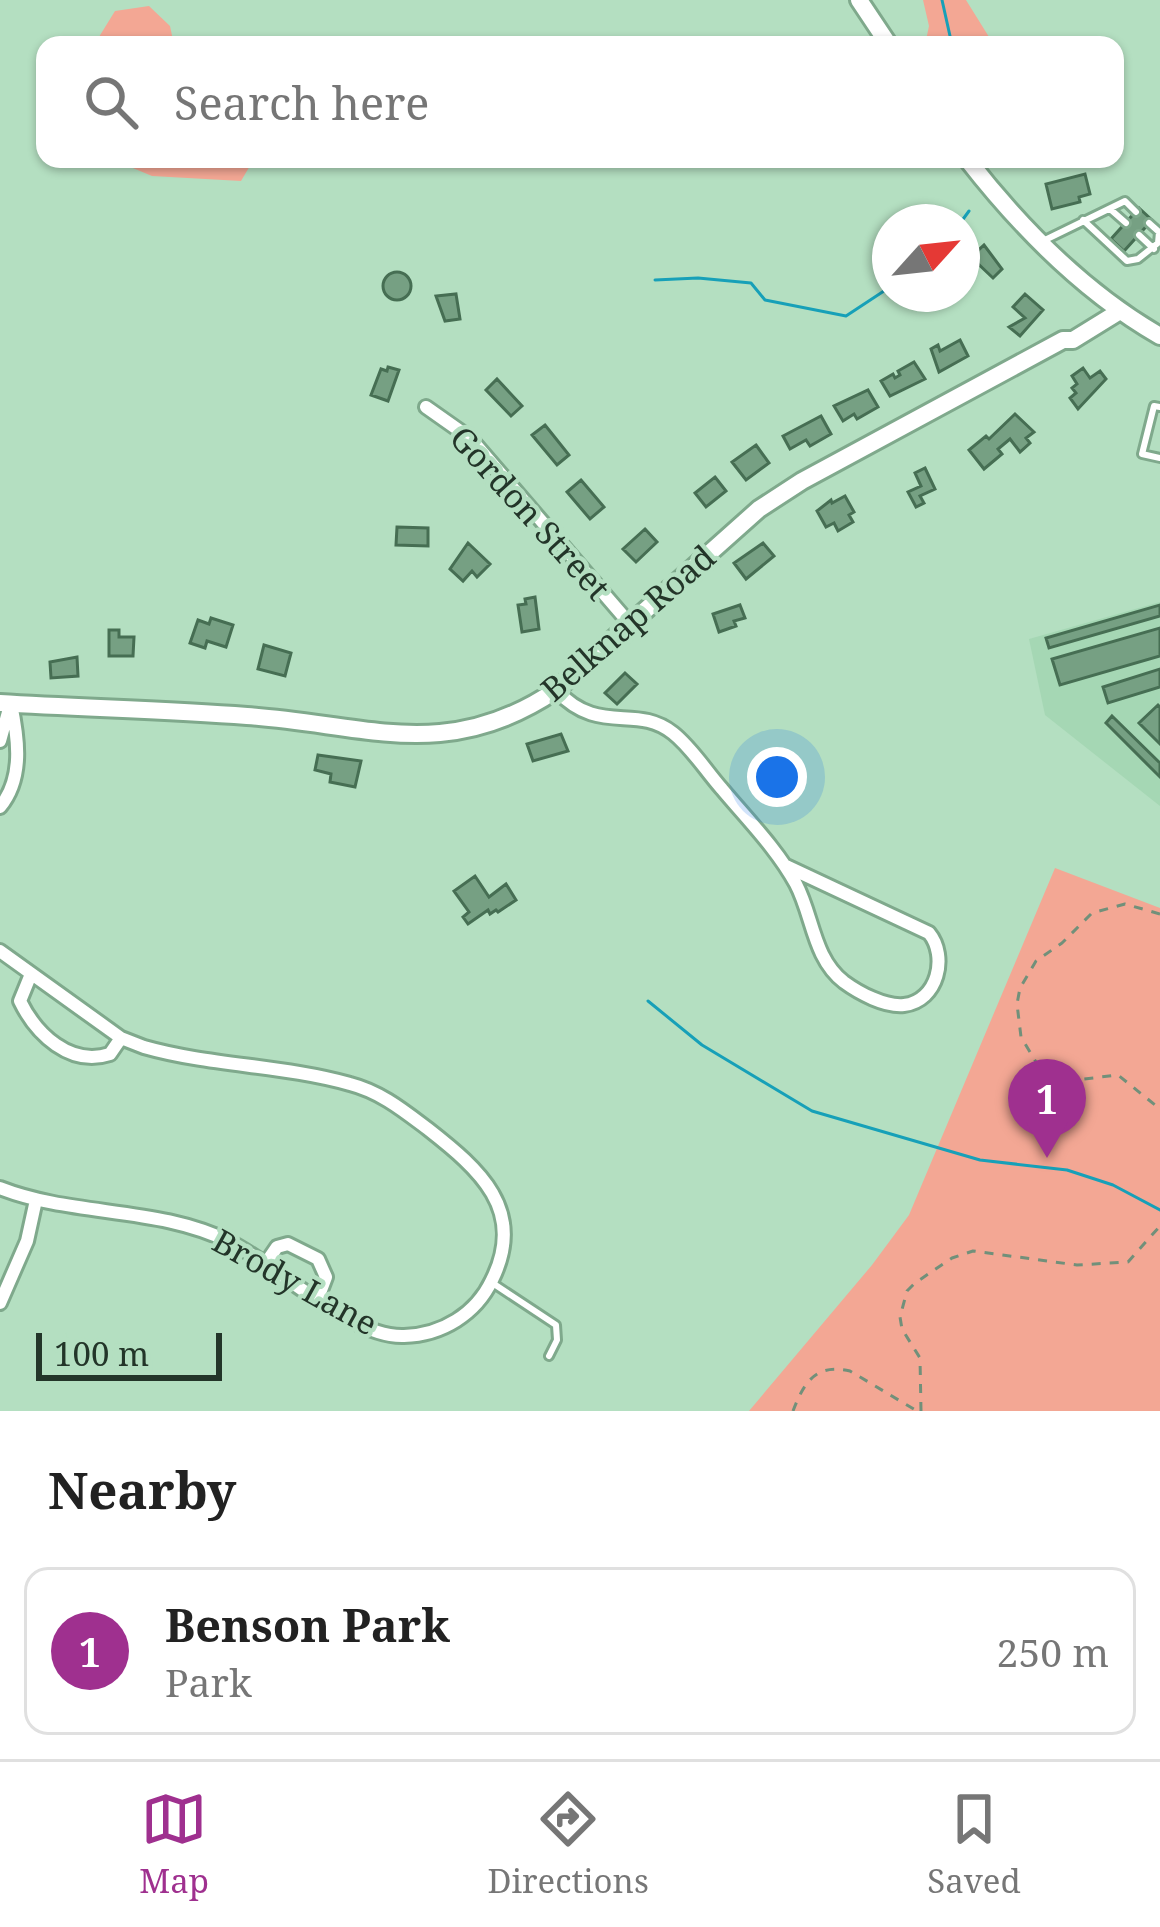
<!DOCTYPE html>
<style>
:root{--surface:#fff;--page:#f2f2f2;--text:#222;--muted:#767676;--line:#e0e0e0;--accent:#9f308f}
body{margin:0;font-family:"Noto Serif",serif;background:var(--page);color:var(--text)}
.compass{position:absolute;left:872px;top:204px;width:108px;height:108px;border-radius:50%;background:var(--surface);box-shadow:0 3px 9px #0004;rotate:63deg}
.scale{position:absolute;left:36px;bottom:30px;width:186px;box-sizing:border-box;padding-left:12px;border:6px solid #233529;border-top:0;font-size:33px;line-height:42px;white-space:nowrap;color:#233529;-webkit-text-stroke:9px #b4dfc1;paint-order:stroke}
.you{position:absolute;left:777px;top:777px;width:42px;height:42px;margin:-30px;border:9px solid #fff;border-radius:50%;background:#1a73e8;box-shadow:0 0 0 18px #1a73e833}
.badge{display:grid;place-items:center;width:78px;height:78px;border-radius:50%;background:var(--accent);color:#fff;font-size:39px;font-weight:700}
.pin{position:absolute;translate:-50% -99px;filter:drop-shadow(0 3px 6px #0008)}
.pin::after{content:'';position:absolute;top:63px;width:42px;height:36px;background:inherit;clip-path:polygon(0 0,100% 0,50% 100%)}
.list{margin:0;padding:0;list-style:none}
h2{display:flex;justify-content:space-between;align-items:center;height:156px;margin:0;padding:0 48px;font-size:51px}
h2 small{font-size:39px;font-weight:400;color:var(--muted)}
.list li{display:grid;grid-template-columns:78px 1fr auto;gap:36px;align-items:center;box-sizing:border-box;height:168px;margin:0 24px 24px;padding:0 24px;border:3px solid var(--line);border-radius:24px}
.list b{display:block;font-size:45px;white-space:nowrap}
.list p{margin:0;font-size:39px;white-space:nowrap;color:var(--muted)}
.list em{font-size:39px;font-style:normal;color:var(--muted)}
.icon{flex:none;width:66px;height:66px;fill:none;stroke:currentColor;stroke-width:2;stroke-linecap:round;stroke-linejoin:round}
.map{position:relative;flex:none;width:1160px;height:1411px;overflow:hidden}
.search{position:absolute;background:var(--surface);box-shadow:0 3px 9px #0004;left:36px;right:36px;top:36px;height:132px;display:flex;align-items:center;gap:30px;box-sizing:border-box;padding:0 42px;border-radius:24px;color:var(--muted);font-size:45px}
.sheet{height:348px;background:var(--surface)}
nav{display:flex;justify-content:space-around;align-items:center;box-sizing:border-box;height:168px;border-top:3px solid var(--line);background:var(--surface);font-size:33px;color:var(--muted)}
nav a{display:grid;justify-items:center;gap:6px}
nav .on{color:var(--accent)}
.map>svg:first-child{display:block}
.built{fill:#a5d7b4}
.green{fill:#f3a794}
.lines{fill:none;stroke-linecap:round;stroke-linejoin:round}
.stream{stroke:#17a0b8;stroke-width:3}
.building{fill:#76a083;stroke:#466e53;stroke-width:3}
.service-casing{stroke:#7fa98c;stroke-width:12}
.minor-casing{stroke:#7fa98c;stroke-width:18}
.tertiary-casing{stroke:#7fa98c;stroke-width:22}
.path{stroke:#71907a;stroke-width:3;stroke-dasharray:9 9;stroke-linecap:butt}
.service{stroke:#fff;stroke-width:6}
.minor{stroke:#fff;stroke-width:12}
.tertiary{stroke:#fff;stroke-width:16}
.labels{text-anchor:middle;stroke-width:9;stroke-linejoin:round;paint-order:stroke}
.street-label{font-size:33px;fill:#233529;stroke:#b4dfc1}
</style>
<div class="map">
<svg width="1160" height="1411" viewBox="0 0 1160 1411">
<rect width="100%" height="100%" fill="#b4dfc1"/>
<path class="built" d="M 1160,602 L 1160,806 L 1045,715 L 1029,639 Z"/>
<path class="green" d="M 923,0 L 966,0 L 994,45 L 925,45 L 929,26 Z
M 149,6 L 170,26 L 174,45 L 94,45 L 115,11 Z
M 128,159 L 254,159 L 241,181 L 152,176 L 128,166 Z
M 1055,868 L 1160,908 L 1160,1411 L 749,1411 L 872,1265 L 909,1215 Z"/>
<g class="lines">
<path class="stream" d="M 942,0 L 952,45
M 961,222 L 969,211
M 655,280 L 698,278 L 751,283 L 765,300 L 846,316 L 890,287
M 648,1001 L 702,1045 L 812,1111 L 980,1160 L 1067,1170 L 1113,1185 L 1160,1210"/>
</g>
<path class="building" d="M 1085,174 L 1090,194 L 1079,197 L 1080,202 L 1052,209 L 1046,184 Z
M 1139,208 L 1152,220 L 1124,251 L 1111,239 Z
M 984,245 L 1002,269 L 993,278 L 971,257 Z
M383 286a14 14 0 1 1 28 0a14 14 0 1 1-28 0Z
M 456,294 L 460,319 L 445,321 L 436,296 Z
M 1025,294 L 1043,310 L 1020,336 L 1009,327 L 1025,318 L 1013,307 Z
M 960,340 L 968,356 L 939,372 L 931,349 L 938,345 L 940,351 Z
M 914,362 L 925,379 L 890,396 L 881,381 L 893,374 L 895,378 L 900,375 L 898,371 Z
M 388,367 L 399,370 L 388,401 L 371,395 L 381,369 L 387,371 Z
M 1083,368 L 1090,378 L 1100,371 L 1106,379 L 1078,409 L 1070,398 L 1076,393 L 1072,388 L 1077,384 L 1072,376 Z
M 497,379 L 522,406 L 511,416 L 486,390 Z
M 868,390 L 878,407 L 857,419 L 854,414 L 843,421 L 834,406 Z
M 1015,414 L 1034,432 L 1026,438 L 1030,443 L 1020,452 L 1010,439 L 998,449 L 1002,454 L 984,469 L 969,450 L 986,436 L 989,439 Z
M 821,416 L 831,434 L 810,446 L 806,440 L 790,449 L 783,436 Z
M 545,425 L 569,455 L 557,465 L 532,435 Z
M 756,445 L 769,463 L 746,480 L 732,462 Z
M 925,468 L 935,489 L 920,496 L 924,503 L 916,507 L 908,492 L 921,486 L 915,473 Z
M 715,477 L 726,491 L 706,507 L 695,493 Z
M 581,480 L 604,507 L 590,519 L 567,492 Z
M 845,496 L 854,512 L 849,515 L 853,522 L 838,531 L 834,523 L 826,527 L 817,511 L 831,500 L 832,503 Z
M 397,527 L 428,528 L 428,546 L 396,545 Z
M 645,529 L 657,542 L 636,562 L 623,549 Z
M 468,543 L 490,564 L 477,577 L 472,571 L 463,581 L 450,569 Z
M 763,543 L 774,556 L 746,579 L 734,563 Z
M 535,597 L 539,629 L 522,632 L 518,605 L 526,604 L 525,599 Z
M 740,605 L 745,618 L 734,621 L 736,626 L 719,632 L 713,614 Z
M 1160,605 L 1160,616 L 1049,648 L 1046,638 Z
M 211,618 L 233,625 L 226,647 L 207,641 L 205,648 L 190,643 L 198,620 L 209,624 Z
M 1160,628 L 1160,656 L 1060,685 L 1052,659 Z
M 109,630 L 119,630 L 119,637 L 134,637 L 133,656 L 109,656 Z
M 264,645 L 291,653 L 285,676 L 258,669 Z
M 77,657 L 78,676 L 51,678 L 50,662 Z
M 1160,669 L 1160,687 L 1108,703 L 1103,687 Z
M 625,673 L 637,684 L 617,704 L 605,693 Z
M 1158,705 L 1160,707 L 1160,744 L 1139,723 Z
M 1112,716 L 1160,763 L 1160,777 L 1106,723 Z
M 561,734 L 568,751 L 533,761 L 527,744 Z
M 318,755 L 361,761 L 355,787 L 330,782 L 331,774 L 315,770 Z
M 475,876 L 489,897 L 506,884 L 516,900 L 498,912 L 496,910 L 490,914 L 488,910 L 468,924 L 463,917 L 469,912 L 454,891 Z"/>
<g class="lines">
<defs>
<path id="service" d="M 1110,209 L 1126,223
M 1083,220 L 1127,261 L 1138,259 L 1158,243 L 1159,232 L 1149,223
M 1139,235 L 1154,249
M 1045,240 L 1125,201 L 1136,212
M 1160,407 L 1154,406 L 1142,454 L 1160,458
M 491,1282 L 556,1325 L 557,1340 L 549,1356"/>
<path id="minor" d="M 426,407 L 470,438 L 630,624
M 556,690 C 600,737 635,703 673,733 C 692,748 706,771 722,789 C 747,819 777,849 796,884 C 813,916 813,958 844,982 C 859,993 885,1007 904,1005 C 938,1001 948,956 929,933 L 786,866
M 0,741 L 10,705
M 0,807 C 24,778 18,738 11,704
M 0,951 L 121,1038 L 144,1047 C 211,1066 283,1065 350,1084 C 381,1092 404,1111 428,1129 C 479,1169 527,1210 492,1280 C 476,1314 442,1335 404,1336 C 351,1338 280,1267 230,1242 C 158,1206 74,1217 0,1188
M 31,974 L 20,1001 C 36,1034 70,1067 110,1054 L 121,1038
M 266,1263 L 277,1247 L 288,1244 L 318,1259 L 326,1277 L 318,1298
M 0,1303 L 27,1241 L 36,1200"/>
<path id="tertiary" d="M 859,0 L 889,45
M 967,159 C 1020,227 1085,293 1160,336
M 0,703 C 82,708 165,710 247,716 C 365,724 447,764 556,690 L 759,509 L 802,481 L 1063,340 L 1073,340 L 1120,311"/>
</defs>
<use href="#service" class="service-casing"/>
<use href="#minor" class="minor-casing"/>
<use href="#tertiary" class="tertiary-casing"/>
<path class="path" d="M 1160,914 L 1125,904 L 1092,913 L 1062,943 L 1036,961 L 1020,988 L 1017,1004 L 1021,1037 L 1036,1062 L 1084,1079 L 1118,1075 L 1160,1109
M 793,1411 C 804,1382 816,1363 850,1371 L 917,1411
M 921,1411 L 920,1358 L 902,1329 L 900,1317 L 907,1291 L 915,1283 L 952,1258 L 973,1251 L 1077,1265 L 1128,1262 L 1160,1226"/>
<use href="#service" class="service"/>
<use href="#minor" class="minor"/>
<use href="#tertiary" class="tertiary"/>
</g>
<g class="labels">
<g class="street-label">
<text transform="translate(530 513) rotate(48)" y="12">Gordon Street</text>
<text transform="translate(628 623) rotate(-41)" y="12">Belknap Road</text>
<text transform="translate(295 1282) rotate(29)" y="12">Brody Lane</text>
</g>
</g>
</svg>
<svg class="compass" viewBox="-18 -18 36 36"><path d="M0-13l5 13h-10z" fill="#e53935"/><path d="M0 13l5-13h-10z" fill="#767676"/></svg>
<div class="scale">100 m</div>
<div class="you"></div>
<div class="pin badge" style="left:1047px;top:1158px">1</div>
<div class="search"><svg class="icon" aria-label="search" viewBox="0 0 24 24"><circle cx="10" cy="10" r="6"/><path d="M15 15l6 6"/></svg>Search here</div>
</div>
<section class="sheet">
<h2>Nearby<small></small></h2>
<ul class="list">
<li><span class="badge">1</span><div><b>Benson Park</b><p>Park</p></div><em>250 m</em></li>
</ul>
</section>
<nav>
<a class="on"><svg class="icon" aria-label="map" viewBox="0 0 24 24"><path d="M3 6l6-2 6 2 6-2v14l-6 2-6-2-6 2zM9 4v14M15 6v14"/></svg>Map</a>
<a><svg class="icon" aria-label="directions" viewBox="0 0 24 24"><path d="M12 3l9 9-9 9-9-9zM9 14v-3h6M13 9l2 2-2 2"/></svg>Directions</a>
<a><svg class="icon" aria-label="saved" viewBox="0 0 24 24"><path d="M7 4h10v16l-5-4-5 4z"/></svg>Saved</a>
</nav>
